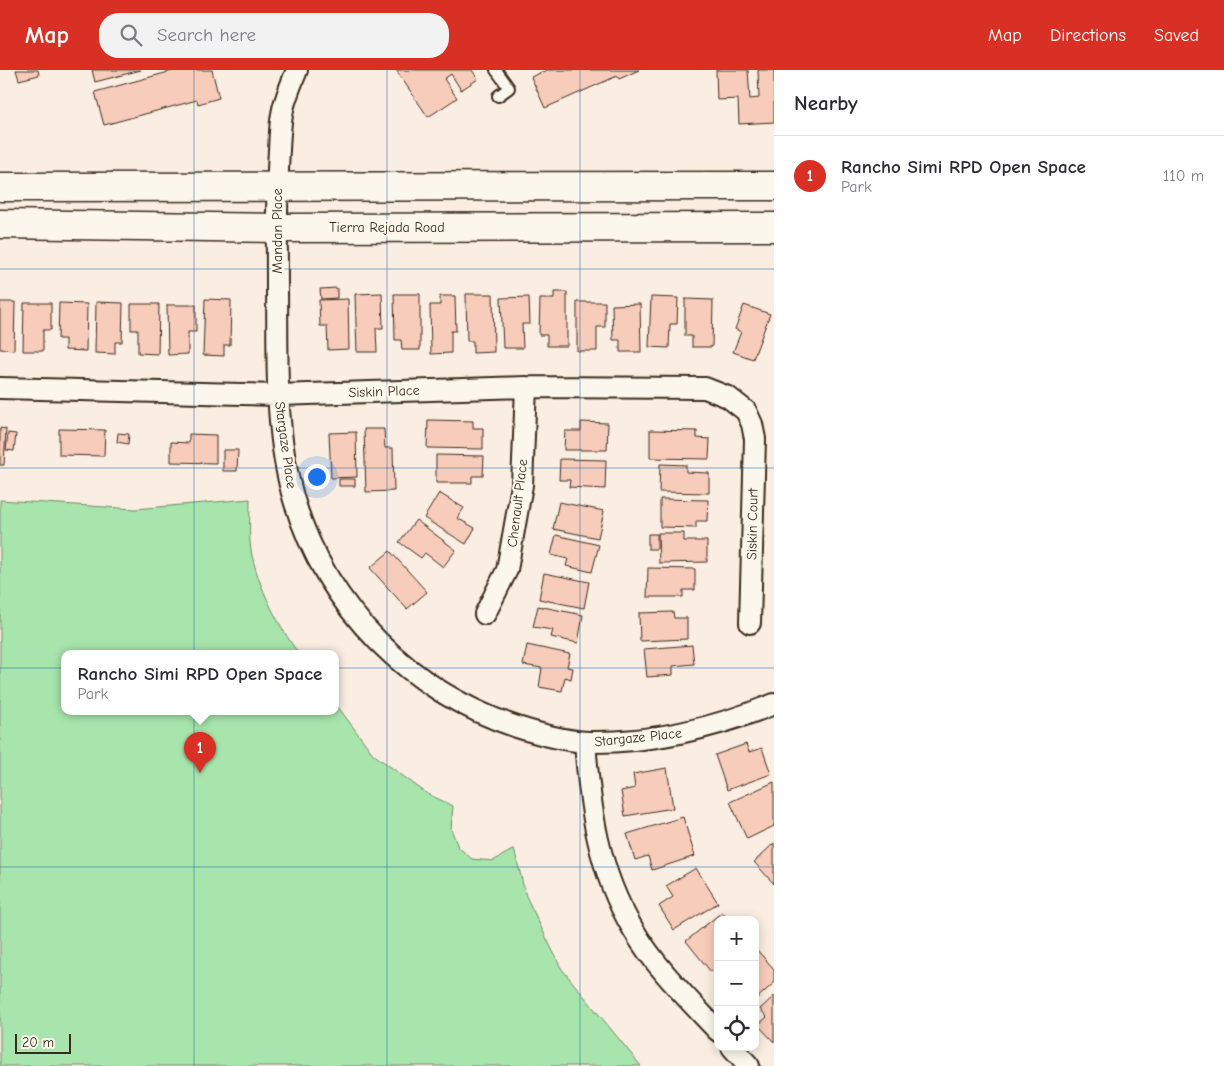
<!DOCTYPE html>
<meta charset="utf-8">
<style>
:root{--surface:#fff;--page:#f2f2f3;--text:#2b2b33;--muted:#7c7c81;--line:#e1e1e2;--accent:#d93025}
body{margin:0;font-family:"Comic Neue",sans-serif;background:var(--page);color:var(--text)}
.controls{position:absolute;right:15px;bottom:15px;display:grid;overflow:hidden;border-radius:10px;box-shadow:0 2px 12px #0003}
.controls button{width:45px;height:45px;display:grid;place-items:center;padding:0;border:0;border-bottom:1px solid var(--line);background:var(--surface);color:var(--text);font:25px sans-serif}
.scale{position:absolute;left:15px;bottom:12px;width:56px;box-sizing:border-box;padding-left:5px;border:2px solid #3b2a1e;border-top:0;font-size:14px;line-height:18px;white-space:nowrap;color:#3b2a1e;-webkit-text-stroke:4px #fbf7ec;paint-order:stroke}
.you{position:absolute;left:316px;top:406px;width:18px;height:18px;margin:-12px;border:4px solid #fff;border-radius:50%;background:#1a73e8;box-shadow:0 0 0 8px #1a73e833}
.badge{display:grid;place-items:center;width:32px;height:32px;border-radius:50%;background:var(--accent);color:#fff;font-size:16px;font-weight:700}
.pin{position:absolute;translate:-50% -41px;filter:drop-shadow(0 1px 2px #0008)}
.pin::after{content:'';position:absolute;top:26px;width:18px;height:15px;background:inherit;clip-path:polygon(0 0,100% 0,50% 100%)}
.popup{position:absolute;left:61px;top:580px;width:278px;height:65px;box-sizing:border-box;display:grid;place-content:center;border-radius:10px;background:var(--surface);filter:drop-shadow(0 1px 4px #0005);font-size:16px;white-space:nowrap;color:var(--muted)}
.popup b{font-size:19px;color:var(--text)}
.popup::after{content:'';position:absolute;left:50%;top:100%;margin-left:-10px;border:10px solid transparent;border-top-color:var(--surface)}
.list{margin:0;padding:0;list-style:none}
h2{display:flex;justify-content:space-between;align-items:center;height:65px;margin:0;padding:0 20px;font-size:21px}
h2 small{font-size:16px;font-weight:400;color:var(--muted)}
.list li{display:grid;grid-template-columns:32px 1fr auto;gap:15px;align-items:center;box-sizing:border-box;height:80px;padding:0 20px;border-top:1px solid var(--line)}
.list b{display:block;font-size:19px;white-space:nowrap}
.list p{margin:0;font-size:16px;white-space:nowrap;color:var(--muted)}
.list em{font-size:16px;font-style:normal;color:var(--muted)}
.icon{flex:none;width:28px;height:28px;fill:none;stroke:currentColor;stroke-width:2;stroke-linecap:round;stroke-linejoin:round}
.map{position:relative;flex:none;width:774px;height:996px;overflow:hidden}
header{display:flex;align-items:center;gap:30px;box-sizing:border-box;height:70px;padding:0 25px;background:var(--accent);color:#fff}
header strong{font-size:24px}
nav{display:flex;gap:28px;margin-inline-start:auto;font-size:18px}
.search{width:350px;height:45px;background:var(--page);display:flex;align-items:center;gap:12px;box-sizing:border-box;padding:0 18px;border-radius:20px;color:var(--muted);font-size:19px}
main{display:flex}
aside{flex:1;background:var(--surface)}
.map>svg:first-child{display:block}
.green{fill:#a7e5ad;stroke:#718866}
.building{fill:#f8ccba;stroke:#3b2a1e}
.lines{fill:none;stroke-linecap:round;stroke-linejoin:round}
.service-casing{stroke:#3b2a1e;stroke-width:14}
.minor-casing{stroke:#3b2a1e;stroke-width:24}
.secondary-casing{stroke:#3b2a1e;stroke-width:31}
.service{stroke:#fbf7ec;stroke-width:10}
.minor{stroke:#fbf7ec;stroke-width:20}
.secondary{stroke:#fbf7ec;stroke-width:28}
.grid{fill:none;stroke:#1f6fb2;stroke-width:1;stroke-opacity:0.55}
.labels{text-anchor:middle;stroke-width:4.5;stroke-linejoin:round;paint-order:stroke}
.street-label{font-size:14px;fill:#3b2a1e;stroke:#fbf7ec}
</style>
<header>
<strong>Map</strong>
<div class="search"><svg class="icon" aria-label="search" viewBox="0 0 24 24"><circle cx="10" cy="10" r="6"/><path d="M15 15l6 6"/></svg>Search here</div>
<nav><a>Map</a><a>Directions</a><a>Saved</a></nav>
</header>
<main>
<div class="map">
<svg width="774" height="996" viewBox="0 0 774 996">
<rect width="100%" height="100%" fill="#faeee2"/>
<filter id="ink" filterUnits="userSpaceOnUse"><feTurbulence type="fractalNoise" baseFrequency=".02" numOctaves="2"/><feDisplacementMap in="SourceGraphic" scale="10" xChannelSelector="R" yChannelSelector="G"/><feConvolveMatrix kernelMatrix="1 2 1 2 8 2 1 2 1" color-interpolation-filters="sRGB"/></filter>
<g filter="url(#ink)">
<path class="green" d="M 250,429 C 250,443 249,458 250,472 C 253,507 278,556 299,584 L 65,584 L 65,642 L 335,642 L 335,633 L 373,684 L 426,723 L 453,736 L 451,759 L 458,777 L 472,789 L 493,791 L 514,779 L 526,826 L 561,898 L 641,996 L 0,996 L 0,430 L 135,439 Z"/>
<path class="building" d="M 16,0 L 38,0 L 39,5 L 19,10 Z
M 92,0 L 141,0 L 95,12 Z
M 176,0 L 212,0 L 219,28 L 198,34 L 197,30 L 104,55 L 95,22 Z
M 396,0 L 472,0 L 478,9 L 461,20 L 451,4 L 444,9 L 457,28 L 428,47 Z
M 547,0 L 639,0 L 619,9 L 617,6 L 545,38 L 531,7 Z
M 716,0 L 748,0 L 750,29 L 759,28 L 758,0 L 774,0 L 774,52 L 739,54 L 738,29 L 717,30 Z
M 337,218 L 337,228 L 321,229 L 320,219 Z
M 554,222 L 567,222 L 567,276 L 547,276 L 547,265 L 539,265 L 540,229 L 554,229 Z
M 382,223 L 383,258 L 376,258 L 377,282 L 357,282 L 355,224 Z
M 394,224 L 420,224 L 420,280 L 402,280 L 401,270 L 395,270 Z
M 466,224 L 493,224 L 494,282 L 473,283 L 473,271 L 467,271 Z
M 440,226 L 455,226 L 456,261 L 451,261 L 451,283 L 431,284 L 430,235 L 440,235 Z
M 529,227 L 530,254 L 522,254 L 523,278 L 503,278 L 501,228 Z
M 651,227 L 678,228 L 677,254 L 670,254 L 669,278 L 649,277 Z
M 205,229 L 231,230 L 230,275 L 224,275 L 224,286 L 203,285 Z
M 348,229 L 349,279 L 328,280 L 327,256 L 320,256 L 319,230 Z
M 685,229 L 713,230 L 712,277 L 692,277 L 692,266 L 685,266 Z
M 0,232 L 15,232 L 14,280 L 0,279 Z
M 96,232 L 123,233 L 122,272 L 115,272 L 115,284 L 95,283 Z
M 577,232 L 605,232 L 605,257 L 597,257 L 597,281 L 577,281 Z
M 24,233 L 51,233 L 51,260 L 43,260 L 43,281 L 23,281 Z
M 59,233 L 87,234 L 86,281 L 65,280 L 65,269 L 58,269 Z
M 131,234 L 159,234 L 158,284 L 138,283 L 138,260 L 131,260 Z
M 640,234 L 641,282 L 620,282 L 620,270 L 613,270 L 612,235 Z
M 167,235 L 196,235 L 196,262 L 188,262 L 188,284 L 168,285 Z
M 744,235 L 770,244 L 753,289 L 733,282 L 741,262 L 735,259 Z
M 428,350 L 473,351 L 473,358 L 483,358 L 483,379 L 427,378 Z
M 581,352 L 608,353 L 607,380 L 564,380 L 565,361 L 581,361 Z
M 0,358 L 6,359 L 4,395 L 0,395 Z
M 59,359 L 105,360 L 104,386 L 59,385 Z
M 364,359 L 384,359 L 385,378 L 393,378 L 394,421 L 366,422 Z
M 650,360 L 697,361 L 697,368 L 710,369 L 709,389 L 650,388 Z
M 356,362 L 357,407 L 331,408 L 329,363 Z
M 8,363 L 16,364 L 14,381 L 6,380 Z
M 118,363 L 129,364 L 128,374 L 117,372 Z
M 189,364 L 216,365 L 216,393 L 171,392 L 171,372 L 189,373 Z
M 223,380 L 238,380 L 237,401 L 223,401 Z
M 436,385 L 484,386 L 483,406 L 472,406 L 472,413 L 436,413 Z
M 560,389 L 606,390 L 605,419 L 569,417 L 570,410 L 559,410 Z
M 660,394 L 686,395 L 686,402 L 709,403 L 709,423 L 659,422 Z
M 339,409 L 355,409 L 355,416 L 339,416 Z
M 439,423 L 464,438 L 457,448 L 475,458 L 466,474 L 424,448 Z
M 660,429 L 708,430 L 707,451 L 696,451 L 696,458 L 660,457 Z
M 559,432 L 604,441 L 598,468 L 553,459 Z
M 416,450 L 456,480 L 443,497 L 425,483 L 421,488 L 399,472 Z
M 658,463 L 684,463 L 684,471 L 707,471 L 707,492 L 659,493 Z
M 648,464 L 657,464 L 657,479 L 648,479 Z
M 556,465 L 599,475 L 592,502 L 566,496 L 568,489 L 551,485 Z
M 390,481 L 427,522 L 407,539 L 370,498 Z
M 648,498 L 695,499 L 695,520 L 683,520 L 683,527 L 647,527 Z
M 544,503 L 589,512 L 584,538 L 539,529 Z
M 538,536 L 583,545 L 578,573 L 551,567 L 553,560 L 533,557 Z
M 673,542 L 674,548 L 687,548 L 687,569 L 640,571 L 639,543 Z
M 527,575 L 570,584 L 567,597 L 573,598 L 571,609 L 565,607 L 562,621 L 539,617 L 542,598 L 523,595 Z
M 692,575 L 694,594 L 673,596 L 673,605 L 647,607 L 644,579 Z
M 746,674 L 749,682 L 762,678 L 771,704 L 727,720 L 715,685 Z
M 667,698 L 673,738 L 625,746 L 621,721 L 635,718 L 633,704 Z
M 774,712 L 774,756 L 747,769 L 730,732 Z
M 683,747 L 695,786 L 652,800 L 648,786 L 635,790 L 627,764 Z
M 774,773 L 774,814 L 754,792 Z
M 696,798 L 718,833 L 674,860 L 659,836 L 673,827 L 666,816 Z
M 722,842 L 729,850 L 718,850 L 718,896 L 711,902 L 686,871 Z
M 755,878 L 774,899 L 774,913 L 755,930 Z
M 774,926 L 774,972 L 758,955 L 767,947 L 760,939 Z"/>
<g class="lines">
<defs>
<path id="service" d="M 496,0 L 509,18 L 498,26"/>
<path id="minor" d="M 297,0 C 293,10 289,19 286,29 C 280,45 280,63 279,80 C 276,127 277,173 277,220 C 278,289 274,363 294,430 C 327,539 411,622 517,657 C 539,664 565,671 588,672 C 652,673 715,658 774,634
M 0,318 L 278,325 L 526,317 L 705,318 L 728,327 L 746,341 L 752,354 L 755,369 L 750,553
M 485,544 L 507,500 L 522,415 L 526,317
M 585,672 C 590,738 598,801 633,859 C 655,897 688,929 718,961
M 732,977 L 749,996"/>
<path id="secondary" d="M 0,117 L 774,116
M 0,154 L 276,158 L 774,157"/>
</defs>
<use href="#service" class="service-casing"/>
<use href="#minor" class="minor-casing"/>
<use href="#secondary" class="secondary-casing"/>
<use href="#service" class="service"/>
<use href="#minor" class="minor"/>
<use href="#secondary" class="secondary"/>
</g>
</g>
<path class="grid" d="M 194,0 L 194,996M 387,0 L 387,996M 580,0 L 580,996M 0,199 L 774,199M 0,398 L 774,398M 0,598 L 774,598M 0,797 L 774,797"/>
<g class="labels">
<g class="street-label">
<text x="387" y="162">Tierra Rejada Road</text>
<text transform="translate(277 161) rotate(-90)" y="5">Mandan Place</text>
<text transform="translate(384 321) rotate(-2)" y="5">Siskin Place</text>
<text transform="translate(286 375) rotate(82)" y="5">Stargaze Place</text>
<text transform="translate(517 433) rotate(-83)" y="5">Chenault Place</text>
<text transform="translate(752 454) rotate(-89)" y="5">Siskin Court</text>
<text transform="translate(638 667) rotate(-6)" y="5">Stargaze Place</text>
</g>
</g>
</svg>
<div class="controls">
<button>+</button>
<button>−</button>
<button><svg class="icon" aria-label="locate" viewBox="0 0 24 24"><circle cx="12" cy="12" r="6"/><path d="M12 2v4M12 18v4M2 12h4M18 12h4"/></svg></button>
</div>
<div class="scale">20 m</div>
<div class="you"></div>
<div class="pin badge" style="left:200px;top:703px">1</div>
<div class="popup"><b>Rancho Simi RPD Open Space</b>Park</div>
</div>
<aside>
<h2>Nearby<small></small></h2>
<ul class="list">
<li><span class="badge">1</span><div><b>Rancho Simi RPD Open Space</b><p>Park</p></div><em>110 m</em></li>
</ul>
</aside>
</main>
